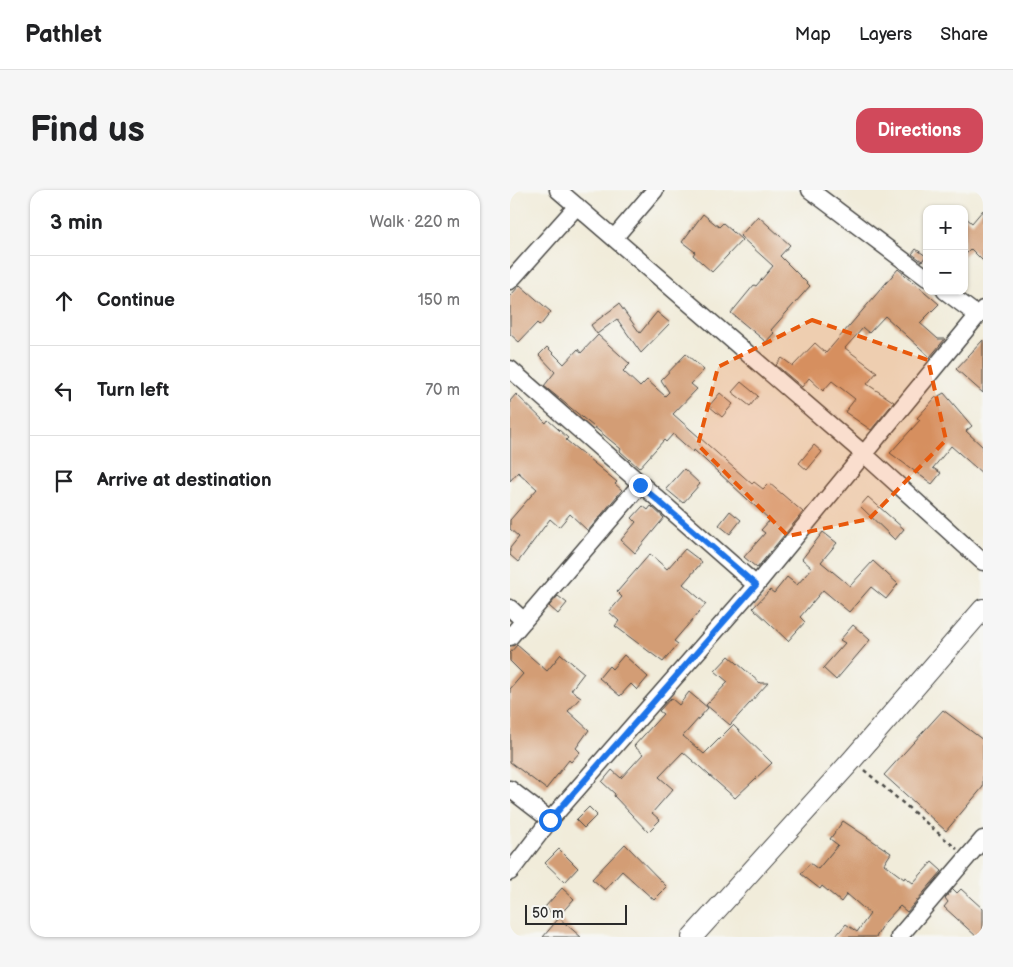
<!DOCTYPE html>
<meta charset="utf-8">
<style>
:root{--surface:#fff;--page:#f6f6f6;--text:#202124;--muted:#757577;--line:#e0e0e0;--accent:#d1495b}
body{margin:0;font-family:"Balsamiq Sans",sans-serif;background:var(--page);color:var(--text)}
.controls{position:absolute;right:15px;top:15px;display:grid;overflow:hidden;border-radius:10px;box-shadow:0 1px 4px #0004}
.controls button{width:45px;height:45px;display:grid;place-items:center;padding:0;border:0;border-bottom:1px solid var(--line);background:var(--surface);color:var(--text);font:25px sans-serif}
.scale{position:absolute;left:15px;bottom:12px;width:102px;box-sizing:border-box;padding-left:5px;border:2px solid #2b2b2b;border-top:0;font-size:14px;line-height:18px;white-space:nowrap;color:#2b2b2b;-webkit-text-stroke:4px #f6f6f2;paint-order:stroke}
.stop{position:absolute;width:15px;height:15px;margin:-11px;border:4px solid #1a73e8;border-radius:50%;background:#fff}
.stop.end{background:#1a73e8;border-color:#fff;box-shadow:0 1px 5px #0008}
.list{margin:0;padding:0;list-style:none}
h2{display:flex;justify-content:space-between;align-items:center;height:65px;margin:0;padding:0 20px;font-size:21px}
h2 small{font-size:16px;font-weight:400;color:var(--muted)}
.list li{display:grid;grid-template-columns:32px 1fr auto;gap:15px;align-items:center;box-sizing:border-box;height:90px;padding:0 20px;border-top:1px solid var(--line)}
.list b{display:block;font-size:19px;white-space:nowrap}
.list em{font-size:16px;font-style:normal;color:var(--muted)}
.icon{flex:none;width:28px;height:28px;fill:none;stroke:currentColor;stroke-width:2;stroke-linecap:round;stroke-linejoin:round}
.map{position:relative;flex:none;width:473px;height:747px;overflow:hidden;border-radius:15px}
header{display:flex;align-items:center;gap:30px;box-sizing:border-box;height:70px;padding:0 25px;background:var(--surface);border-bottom:1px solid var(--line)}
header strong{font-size:24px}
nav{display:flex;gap:28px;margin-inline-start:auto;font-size:18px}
.intro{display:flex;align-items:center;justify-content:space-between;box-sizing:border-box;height:120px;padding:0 30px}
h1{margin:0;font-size:35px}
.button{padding:12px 22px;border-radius:15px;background:var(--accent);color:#fff;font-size:18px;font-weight:700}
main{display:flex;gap:30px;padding:0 30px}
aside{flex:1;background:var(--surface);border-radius:15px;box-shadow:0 1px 4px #0004}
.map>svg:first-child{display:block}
.building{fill:#d39d75}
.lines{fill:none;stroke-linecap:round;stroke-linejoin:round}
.minor-casing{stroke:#494845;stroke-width:19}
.tertiary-casing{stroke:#494845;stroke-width:22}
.path{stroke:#494845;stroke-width:2.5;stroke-dasharray:4 4;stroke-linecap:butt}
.minor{stroke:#fff;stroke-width:16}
.tertiary{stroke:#fff;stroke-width:20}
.route{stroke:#1a73e8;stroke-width:6}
.marked{fill:#e8590c;fill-opacity:0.2;stroke:#e8590c;stroke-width:4;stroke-dasharray:10 6;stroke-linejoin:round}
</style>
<header>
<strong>Pathlet</strong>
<nav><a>Map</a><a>Layers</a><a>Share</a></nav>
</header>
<div class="intro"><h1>Find us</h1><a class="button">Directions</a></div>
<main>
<aside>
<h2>3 min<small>Walk · 220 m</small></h2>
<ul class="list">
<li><svg class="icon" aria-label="ahead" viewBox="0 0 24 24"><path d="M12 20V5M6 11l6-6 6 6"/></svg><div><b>Continue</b></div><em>150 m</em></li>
<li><svg class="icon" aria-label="left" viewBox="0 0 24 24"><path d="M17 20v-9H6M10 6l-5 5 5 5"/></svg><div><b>Turn left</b></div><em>70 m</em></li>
<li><svg class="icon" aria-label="arrive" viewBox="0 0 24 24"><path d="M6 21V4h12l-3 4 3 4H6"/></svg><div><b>Arrive at destination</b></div></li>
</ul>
</aside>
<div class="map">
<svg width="473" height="747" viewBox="0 0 473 747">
<rect width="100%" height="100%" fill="#f6f6f2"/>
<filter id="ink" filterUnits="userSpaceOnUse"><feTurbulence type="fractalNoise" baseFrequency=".02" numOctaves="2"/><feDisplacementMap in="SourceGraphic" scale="10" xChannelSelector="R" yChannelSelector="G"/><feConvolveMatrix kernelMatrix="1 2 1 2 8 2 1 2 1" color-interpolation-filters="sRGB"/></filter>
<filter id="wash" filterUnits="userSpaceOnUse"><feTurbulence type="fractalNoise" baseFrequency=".0096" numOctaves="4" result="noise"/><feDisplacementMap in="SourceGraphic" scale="20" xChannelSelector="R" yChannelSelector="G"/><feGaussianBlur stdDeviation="1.12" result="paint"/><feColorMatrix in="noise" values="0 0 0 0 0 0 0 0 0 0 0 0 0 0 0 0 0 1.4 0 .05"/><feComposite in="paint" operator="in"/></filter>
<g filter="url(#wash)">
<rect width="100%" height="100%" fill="#f1ecda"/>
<g id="blocks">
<path class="building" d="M 473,20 L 473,71 L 461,59 L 454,66 L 454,26 L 462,33 Z
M 193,24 L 209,37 L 213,33 L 232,50 L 202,82 L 183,65 L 185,62 L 172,52 Z
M 248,26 L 280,55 L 270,66 L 300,96 L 261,140 L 264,143 L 256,152 L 221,123 L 244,95 L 246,96 L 263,76 L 230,46 Z
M 406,59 L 416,66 L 412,71 L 402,64 Z
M 388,79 L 429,114 L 410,133 L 428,149 L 435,149 L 420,167 L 375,126 L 359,143 L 353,138 L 335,158 L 367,182 L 357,194 L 384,212 L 361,240 L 335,222 L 345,209 L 322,191 L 313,201 L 299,188 L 292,197 L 266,175 L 272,168 L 283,176 L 305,153 L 316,163 Z
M 10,95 L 41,122 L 30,136 L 27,133 L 9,152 L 0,144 L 0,106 Z
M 109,114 L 130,143 L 147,122 L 160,133 L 131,163 L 107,129 L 87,144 L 81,135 Z
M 88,145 L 120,174 L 113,181 L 130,197 L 137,190 L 155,206 L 159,202 L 151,190 L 176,164 L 194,180 L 181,194 L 187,199 L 163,224 L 242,294 L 244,292 L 253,299 L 259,293 L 293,322 L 247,378 L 234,367 L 255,343 L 251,340 L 260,330 L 184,260 L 183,262 L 163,244 L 156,252 L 154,250 L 129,278 L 110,261 L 111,259 L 34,196 L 45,182 L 29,165 L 37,157 L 54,174 L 68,159 L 71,163 Z
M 473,150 L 473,203 L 446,179 Z
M 231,192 L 248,206 L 240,216 L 222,202 Z
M 210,203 L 223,214 L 212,227 L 199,216 Z
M 434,203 L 462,236 L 456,241 L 473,257 L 473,284 L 441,256 L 423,278 L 431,283 L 422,294 L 380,263 L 410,230 L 407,228 L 425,208 Z
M 6,204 L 36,233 L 38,230 L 58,248 L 56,250 L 107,292 L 105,294 L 112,300 L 78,341 L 60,324 L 49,337 L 40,329 L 8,372 L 0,365 L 0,358 L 9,347 L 0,339 L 0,330 L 27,299 L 8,282 L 0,291 L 0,211 Z
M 304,255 L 312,262 L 297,280 L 289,273 Z
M 174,279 L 190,294 L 173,313 L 156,299 Z
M 358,307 L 394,339 L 385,350 L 350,316 Z
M 133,316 L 138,320 L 141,316 L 154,328 L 125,363 L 111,350 L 126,332 L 122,328 Z
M 220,321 L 231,330 L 220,344 L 209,335 Z
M 313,342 L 327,353 L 311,372 L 340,396 L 363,371 L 388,394 L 376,409 L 361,397 L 339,422 L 313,400 L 290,427 L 295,432 L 278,451 L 243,418 L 260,400 L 264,403 L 277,387 L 287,395 L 302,378 L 292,369 Z
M 175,359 L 192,372 L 173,394 L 196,414 L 164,451 L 168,454 L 153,472 L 105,436 L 109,431 L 99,422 L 112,407 L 107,402 L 140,364 L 157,379 Z
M 48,406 L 57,413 L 48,424 L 39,416 Z
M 343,435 L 360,450 L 326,490 L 313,478 L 335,453 L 330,450 Z
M 7,455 L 37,481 L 51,464 L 74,483 L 61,500 L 71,507 L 58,521 L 79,540 L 66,558 L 70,562 L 61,572 L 59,570 L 36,599 L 0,572 L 0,499 L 13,484 L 0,471 L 0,463 Z
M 114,465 L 138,487 L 127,500 L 121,494 L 110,506 L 89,488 L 99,476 L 102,479 Z
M 219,466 L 250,493 L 258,493 L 220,535 L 196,515 L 218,492 L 205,481 Z
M 179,502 L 198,518 L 173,546 L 194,564 L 223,535 L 262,573 L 225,608 L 173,562 L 149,587 L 163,599 L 142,623 L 150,630 L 138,642 L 104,606 L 105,604 L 92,592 L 102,580 L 111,588 L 133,564 L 124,556 L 153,524 L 149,521 L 161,508 L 169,515 Z
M 433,520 L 473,550 L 473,597 L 436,641 L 374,585 Z
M 79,617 L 87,625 L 74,638 L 66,630 Z
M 333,631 L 381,663 L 374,674 L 394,689 L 395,687 L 403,693 L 422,672 L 432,681 L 397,722 L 390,716 L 375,732 L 366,747 L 325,747 L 336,734 L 347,742 L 360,724 L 337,704 L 331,712 L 312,696 L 310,699 L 291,684 L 300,673 L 308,679 L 328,655 L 320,649 Z
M 115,654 L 157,697 L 144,710 L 112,681 L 95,700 L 82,689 Z
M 49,659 L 68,678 L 55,692 L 35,673 Z
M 52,698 L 64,709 L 47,728 L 35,717 Z
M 443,699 L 447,703 L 451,699 L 473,719 L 473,747 L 467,747 L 434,717 L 438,712 L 435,708 Z
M 49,728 L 71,747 L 33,747 Z"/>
</g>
</g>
<g filter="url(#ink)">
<use href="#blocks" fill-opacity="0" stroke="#494845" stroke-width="1"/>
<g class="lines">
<defs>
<path id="minor" d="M 48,0 L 354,264 L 473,372
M 300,0 L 417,88
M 104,48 L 145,0
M 0,91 L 67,16
M 435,101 L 467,125
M 0,179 L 246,395
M 0,418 L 14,431
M 0,447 L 130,295
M 0,599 L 40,630
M 0,682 L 40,630 L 246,395 L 473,119
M 389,747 L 473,649"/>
<path id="tertiary" d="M 182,747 L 342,570 L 473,419"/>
</defs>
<use href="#minor" class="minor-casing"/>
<use href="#tertiary" class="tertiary-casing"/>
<path class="path" d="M 354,580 L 447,659"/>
<use href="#minor" class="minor"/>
<use href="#tertiary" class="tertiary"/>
</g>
</g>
<g class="lines" filter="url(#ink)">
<path class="route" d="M 40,630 L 246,395 L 130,295"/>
</g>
<path class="marked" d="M 302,130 L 418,170 L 436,250 L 359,329 L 278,346 L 188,255 L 208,177 Z"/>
</svg>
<div class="controls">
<button>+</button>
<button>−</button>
</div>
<div class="scale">50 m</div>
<div class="stop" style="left:40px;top:630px"></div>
<div class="stop end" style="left:130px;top:295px"></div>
</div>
</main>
